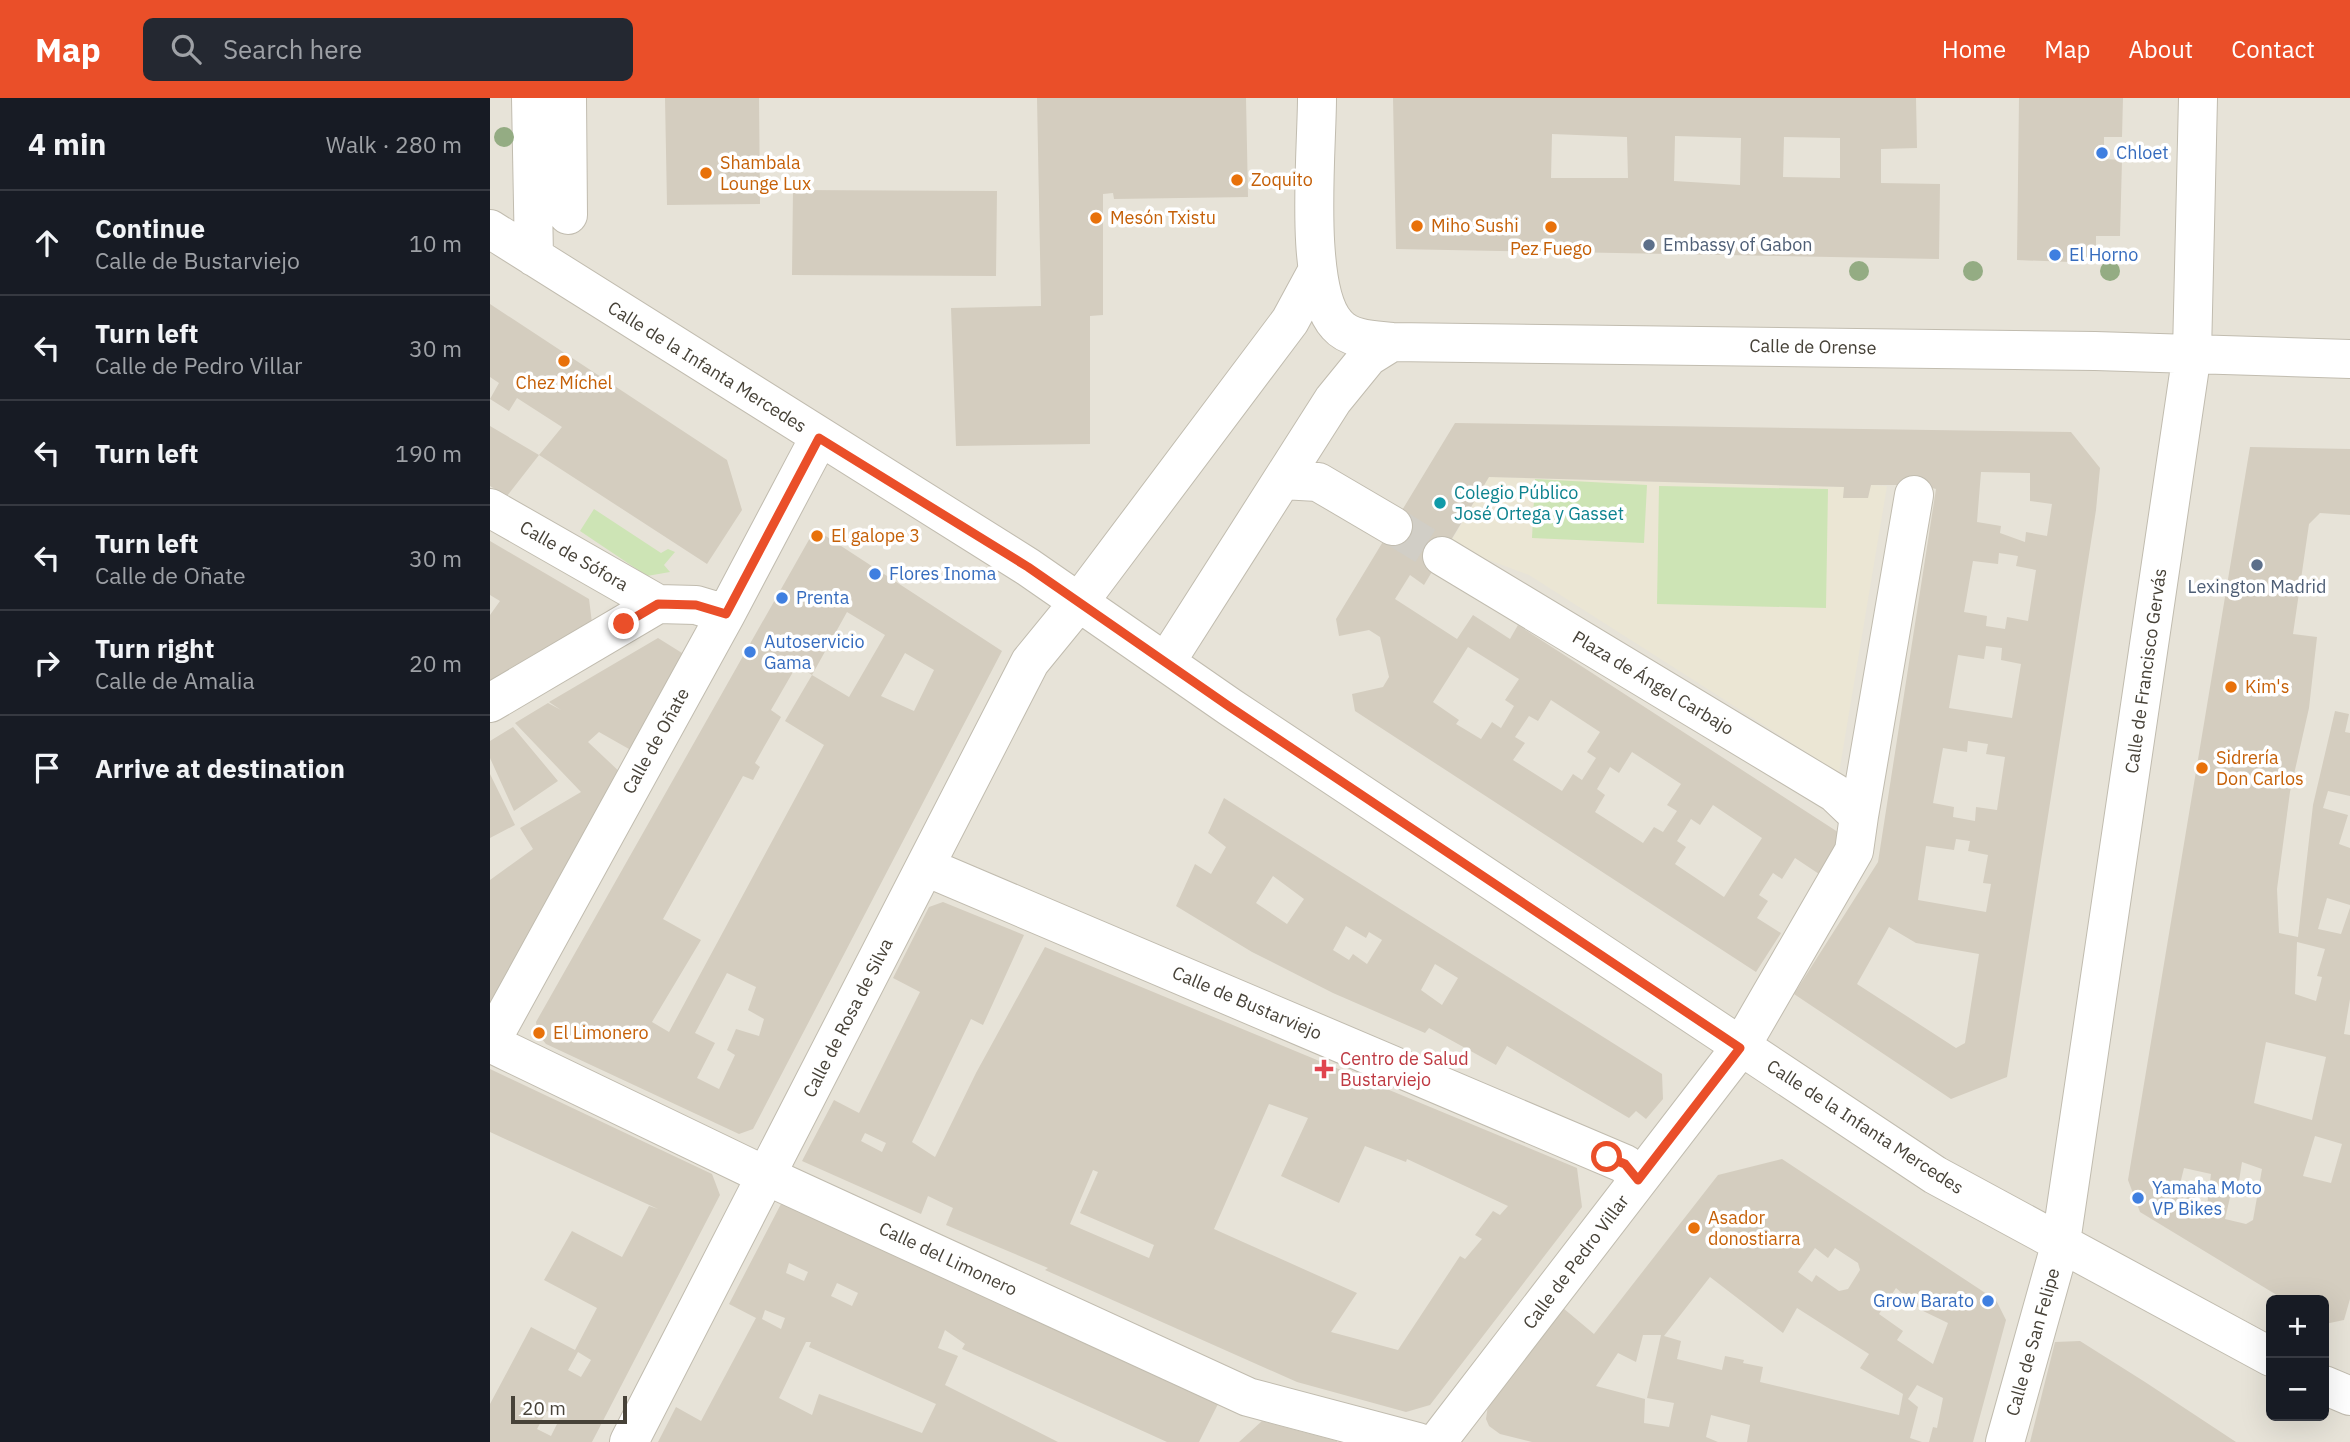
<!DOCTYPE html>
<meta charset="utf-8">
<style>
:root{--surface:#171b24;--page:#242831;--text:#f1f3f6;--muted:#9ea1a6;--line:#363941;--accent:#ea4f29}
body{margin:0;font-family:"IBM Plex Sans",sans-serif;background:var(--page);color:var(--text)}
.controls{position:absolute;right:21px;bottom:21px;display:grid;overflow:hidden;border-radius:10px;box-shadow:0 7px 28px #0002}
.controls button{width:63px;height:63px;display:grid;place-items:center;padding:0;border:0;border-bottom:2px solid var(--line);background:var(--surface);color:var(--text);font:35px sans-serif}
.scale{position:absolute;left:21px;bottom:18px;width:116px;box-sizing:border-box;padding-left:7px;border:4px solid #474238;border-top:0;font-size:19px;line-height:24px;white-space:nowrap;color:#474238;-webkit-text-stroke:5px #fff;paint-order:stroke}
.stop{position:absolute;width:21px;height:21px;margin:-16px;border:5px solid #ea4f29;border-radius:50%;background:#fff}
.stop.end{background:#ea4f29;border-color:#fff;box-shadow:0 2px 7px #0008}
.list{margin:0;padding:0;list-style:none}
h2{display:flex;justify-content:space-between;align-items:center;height:91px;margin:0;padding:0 28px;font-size:30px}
h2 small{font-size:23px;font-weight:400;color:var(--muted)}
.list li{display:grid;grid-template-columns:46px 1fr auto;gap:21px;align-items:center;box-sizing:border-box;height:105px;padding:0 28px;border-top:2px solid var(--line)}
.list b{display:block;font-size:26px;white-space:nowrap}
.list p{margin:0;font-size:23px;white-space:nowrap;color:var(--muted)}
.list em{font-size:23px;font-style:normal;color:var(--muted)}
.icon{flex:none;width:38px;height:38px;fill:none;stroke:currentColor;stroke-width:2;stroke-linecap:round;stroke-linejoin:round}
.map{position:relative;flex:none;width:1860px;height:1344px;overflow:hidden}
header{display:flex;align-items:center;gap:42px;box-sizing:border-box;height:98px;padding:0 35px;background:var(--accent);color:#fff}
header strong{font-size:33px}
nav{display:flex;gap:38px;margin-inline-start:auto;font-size:24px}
.search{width:490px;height:63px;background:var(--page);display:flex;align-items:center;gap:18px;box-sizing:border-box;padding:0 24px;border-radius:10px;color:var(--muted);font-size:26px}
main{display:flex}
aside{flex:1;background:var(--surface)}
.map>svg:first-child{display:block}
.residential{fill:#e7e3d8;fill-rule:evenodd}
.education{fill:#ebe6d4}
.green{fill:#cde4b5}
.building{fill:#d4cdbf;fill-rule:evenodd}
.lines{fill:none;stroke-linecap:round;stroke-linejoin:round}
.minor-tunnel{stroke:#d1cec6;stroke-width:38;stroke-dasharray:38 19;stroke-linecap:butt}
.minor-casing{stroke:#c1bcaf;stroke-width:40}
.minor{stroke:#fff;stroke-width:38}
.tree{fill:#94ac83}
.route{stroke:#ea4f29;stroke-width:9}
.shop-dot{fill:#3f7fe0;stroke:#fff;stroke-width:2.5}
.food-dot{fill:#e8710a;stroke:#fff;stroke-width:2.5}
.service-dot{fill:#5c6f8a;stroke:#fff;stroke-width:2.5}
.culture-dot{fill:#0f9aa8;stroke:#fff;stroke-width:2.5}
.health-dot{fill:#e0444e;stroke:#fff;stroke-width:2.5}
.labels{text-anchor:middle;stroke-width:7;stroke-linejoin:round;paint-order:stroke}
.shop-label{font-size:18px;fill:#366cbe;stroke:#fff;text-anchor:start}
.food-label{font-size:18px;fill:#c56008;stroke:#fff;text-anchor:start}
.service-label{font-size:18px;fill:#4e5e75;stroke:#fff;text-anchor:start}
.street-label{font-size:18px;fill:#474238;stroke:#fff}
.culture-label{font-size:18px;fill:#0d838f;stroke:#fff;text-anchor:start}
.health-label{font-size:18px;fill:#be3a42;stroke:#fff;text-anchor:start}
</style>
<header>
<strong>Map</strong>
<div class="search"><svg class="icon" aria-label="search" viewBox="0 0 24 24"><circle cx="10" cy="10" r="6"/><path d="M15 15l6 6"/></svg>Search here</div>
<nav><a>Home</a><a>Map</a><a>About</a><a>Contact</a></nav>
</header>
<main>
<aside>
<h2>4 min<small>Walk · 280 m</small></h2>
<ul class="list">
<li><svg class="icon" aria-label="ahead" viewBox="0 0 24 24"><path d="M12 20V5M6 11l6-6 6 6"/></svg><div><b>Continue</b><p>Calle de Bustarviejo</p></div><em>10 m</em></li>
<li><svg class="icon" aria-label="left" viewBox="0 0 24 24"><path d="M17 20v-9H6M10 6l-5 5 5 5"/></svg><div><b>Turn left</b><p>Calle de Pedro Villar</p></div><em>30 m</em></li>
<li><svg class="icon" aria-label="left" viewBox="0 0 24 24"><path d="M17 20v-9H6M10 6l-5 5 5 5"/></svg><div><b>Turn left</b></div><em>190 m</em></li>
<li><svg class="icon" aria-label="left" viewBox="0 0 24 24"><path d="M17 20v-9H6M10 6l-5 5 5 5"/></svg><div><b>Turn left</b><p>Calle de Oñate</p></div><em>30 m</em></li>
<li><svg class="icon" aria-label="right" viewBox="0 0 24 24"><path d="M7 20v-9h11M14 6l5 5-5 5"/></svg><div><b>Turn right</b><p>Calle de Amalia</p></div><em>20 m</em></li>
<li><svg class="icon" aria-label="arrive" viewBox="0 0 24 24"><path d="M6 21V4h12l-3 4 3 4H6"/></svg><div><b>Arrive at destination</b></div></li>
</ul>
</aside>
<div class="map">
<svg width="1860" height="1344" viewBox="0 0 1860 1344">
<rect width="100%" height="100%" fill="#f3f1e9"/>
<path class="residential" d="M 0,0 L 1860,0 L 1860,1344 L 0,1344 ZM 1781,1202 L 1834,1202 L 1834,1318 L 1781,1318 Z"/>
<path class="education" d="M 999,379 L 1354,389 L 1354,400 L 1377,400 L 1381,387 L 1397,388 L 1349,675 L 1039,477 L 959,447 Z"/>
<path class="green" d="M 1045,381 L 1157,387 L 1154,445 L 1042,440 Z
M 1169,388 L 1338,391 L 1336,510 L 1167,506 Z
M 104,411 L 171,455 L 178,451 L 185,454 L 174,467 L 180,474 L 157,478 L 90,433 Z"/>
<path class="building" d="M 175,0 L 269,0 L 270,106 L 177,107 Z
M 547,0 L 756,0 L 758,99 L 624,101 L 623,95 L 613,96 L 613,217 L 600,218 L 600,346 L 466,348 L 461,210 L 551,208 Z
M 903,0 L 1426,0 L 1427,50 L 1391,51 L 1391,85 L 1450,86 L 1449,161 L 906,151 ZM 1062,36 L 1137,39 L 1138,80 L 1061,80 ZM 1185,38 L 1251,40 L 1250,87 L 1184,83 ZM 1294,39 L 1350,40 L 1350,80 L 1293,79 Z
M 1529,0 L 1633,0 L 1632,39 L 1614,39 L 1614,61 L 1632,62 L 1630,138 L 1606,138 L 1606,165 L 1527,162 Z
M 303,92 L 507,93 L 506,178 L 302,177 Z
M 0,206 L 237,362 L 252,412 L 217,466 L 49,357 L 72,329 L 27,300 L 19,313 L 0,301 L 9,285 L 0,279 Z
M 965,325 L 1581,334 L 1610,370 L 1606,412 L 1517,979 L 1461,1001 L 1304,896 L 1388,764 L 1446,391 L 1430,387 L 1381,387 L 1378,400 L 1353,400 L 1354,389 L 999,379 L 934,487 L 920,477 L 905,501 L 967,541 L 983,517 L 1020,541 L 1028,527 L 1354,738 L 1329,776 L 1305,760 L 1292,781 L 1283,775 L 1269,797 L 1278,803 L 1267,820 L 1291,835 L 1266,874 L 865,613 L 862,596 L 893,589 L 899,579 L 890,539 L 879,532 L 849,538 L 846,521 ZM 1491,374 L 1540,375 L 1540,403 L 1562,406 L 1557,438 L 1536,434 L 1535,444 L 1510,435 L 1511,428 L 1487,424 ZM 1509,455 L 1528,458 L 1526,468 L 1546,472 L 1538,523 L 1517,519 L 1515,531 L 1496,528 L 1497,518 L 1474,514 L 1483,463 L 1508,466 ZM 1496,548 L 1512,550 L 1511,562 L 1531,566 L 1522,620 L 1459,610 L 1468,557 L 1494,561 ZM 978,549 L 1029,581 L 1015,602 L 1024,608 L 1011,630 L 1002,624 L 991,641 L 966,626 L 969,622 L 943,604 ZM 1061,602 L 1110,634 L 1097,654 L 1106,660 L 1092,682 L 1083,676 L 1072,693 L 1023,662 L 1035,645 L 1025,639 L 1039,618 L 1048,623 ZM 1478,643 L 1498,646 L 1496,656 L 1515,659 L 1507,712 L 1486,709 L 1485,723 L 1463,719 L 1464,709 L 1443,705 L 1453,650 L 1477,654 ZM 1142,654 L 1191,686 L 1177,707 L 1187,713 L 1173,734 L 1164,729 L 1153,745 L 1105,714 L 1115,697 L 1107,691 L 1120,669 L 1129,675 ZM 1223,707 L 1272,740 L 1234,799 L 1185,766 L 1196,749 L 1187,743 L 1201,721 L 1210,727 ZM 1466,741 L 1480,743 L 1478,753 L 1498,757 L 1493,785 L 1501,786 L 1496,814 L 1428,802 L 1436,748 L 1464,752 ZM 1399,829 L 1426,845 L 1489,856 L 1475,945 L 1466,950 L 1367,886 Z
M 0,328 L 49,357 L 17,398 L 0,388 Z
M 1760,349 L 1860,351 L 1860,417 L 1830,415 L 1819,426 L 1803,536 L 1827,539 L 1819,610 L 1800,694 L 1787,791 L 1789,835 L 1808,839 L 1823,707 L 1845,613 L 1859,616 L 1855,634 L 1860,635 L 1860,698 L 1838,693 L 1833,710 L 1858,717 L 1849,746 L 1860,750 L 1860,807 L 1837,800 L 1828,831 L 1851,836 L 1860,810 L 1860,901 L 1854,936 L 1860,937 L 1860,1201 L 1854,1222 L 1835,1226 L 1834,1202 L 1795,1202 L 1650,1114 L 1638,1082 ZM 1807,844 L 1835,851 L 1827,878 L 1832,879 L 1826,903 L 1805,896 ZM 1776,944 L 1836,959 L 1822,1022 L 1764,1005 ZM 1825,1038 L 1852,1046 L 1841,1085 L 1813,1078 ZM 1752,1064 L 1772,1071 L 1763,1122 L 1756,1126 L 1735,1121 L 1744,1082 L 1749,1083 ZM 1694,1070 L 1721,1076 L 1717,1108 L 1694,1092 L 1691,1082 Z
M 325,431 L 512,553 L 263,1031 L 249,1036 L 56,946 L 48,936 L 46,924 ZM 357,514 L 395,537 L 359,599 L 322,577 L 295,623 L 334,647 L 179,934 L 162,924 L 211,842 L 173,821 L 253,678 L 263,682 L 270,669 L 265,665 L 291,619 L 281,612 L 307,567 L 322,577 ZM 415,555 L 444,572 L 424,613 L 391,598 ZM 237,875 L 266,889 L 258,912 L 274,921 L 269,938 L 246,931 L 237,952 L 245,957 L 229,991 L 207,980 L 225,945 L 205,935 Z
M 0,443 L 99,501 L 102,525 L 0,583 L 0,517 L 10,503 L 0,497 Z
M 168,540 L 200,560 L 146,655 L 109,634 L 98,644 L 133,677 L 0,906 L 0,782 L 43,751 L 30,730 L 91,694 L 25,625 L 58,605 L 71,612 L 59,604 Z
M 23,629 L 68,683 L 24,713 L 0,660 L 0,643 Z
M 0,676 L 25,727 L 0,740 Z
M 734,700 L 1172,976 L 1173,1001 L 1156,1021 L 1146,1013 L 1139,1020 L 1017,948 L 1006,967 L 939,930 L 935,935 L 843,895 L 762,854 L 686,808 L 705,766 L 721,776 L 736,749 L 718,735 ZM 783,778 L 814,801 L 797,826 L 766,805 ZM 856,828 L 876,840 L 879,834 L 892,842 L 877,866 L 863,856 L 859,862 L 843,852 ZM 945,866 L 968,880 L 952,907 L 931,892 Z
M 453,804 L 534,837 L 493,927 L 481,921 L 422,1044 L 445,1059 L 486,975 L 555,849 L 1087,1070 L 1092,1109 L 940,1307 L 916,1314 L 807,1284 L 555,1172 L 558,1170 L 456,1127 L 463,1110 L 438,1098 L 431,1116 L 312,1063 L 344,1002 L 369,1015 L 430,894 L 403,880 L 439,809 ZM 779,1006 L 818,1020 L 791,1078 L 849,1105 L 875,1048 L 916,1064 L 917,1061 L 1018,1108 L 1010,1117 L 1003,1113 L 985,1137 L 992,1141 L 975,1161 L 970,1158 L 908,1252 L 841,1234 L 867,1195 L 724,1131 ZM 375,1035 L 396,1045 L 392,1054 L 371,1043 ZM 603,1072 L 608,1074 L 590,1115 L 664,1147 L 659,1160 L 580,1126 Z
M 0,971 L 222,1076 L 230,1097 L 102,1344 L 0,1344 L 0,1306 L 41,1229 L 85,1252 L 107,1210 L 54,1182 L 82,1133 L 132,1159 L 159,1108 L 168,1111 L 0,1034 ZM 88,1254 L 101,1262 L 91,1279 L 78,1272 ZM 57,1313 L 70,1320 L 61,1338 L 47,1331 Z
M 1292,1061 L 1506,1202 L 1516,1222 L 1483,1344 L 1439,1344 L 1443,1329 L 1447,1330 L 1453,1300 L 1427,1287 L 1418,1301 L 1428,1309 L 1420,1340 L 1432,1344 L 1257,1344 L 1260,1327 L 1221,1317 L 1216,1339 L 1228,1344 L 1042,1344 L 1010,1336 L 999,1328 L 996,1321 L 998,1307 L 1073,1210 L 1104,1236 L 1228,1077 ZM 1325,1150 L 1338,1160 L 1345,1150 L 1368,1165 L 1370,1172 L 1358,1191 L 1349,1193 L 1326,1177 L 1322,1184 L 1308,1174 ZM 1220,1179 L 1293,1235 L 1307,1210 L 1379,1256 L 1370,1270 L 1413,1296 L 1409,1317 L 1270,1284 L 1273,1269 L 1253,1265 L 1254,1262 L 1235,1258 L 1232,1272 L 1187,1261 L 1191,1243 L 1174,1238 ZM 1406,1190 L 1431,1212 L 1458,1225 L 1443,1266 L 1407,1242 L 1413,1233 L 1389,1216 ZM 1153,1237 L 1171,1237 L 1157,1300 L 1184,1305 L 1179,1329 L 1154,1325 L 1155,1301 L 1106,1288 L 1128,1255 L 1146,1264 Z
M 292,1104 L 729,1304 L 709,1344 L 677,1344 L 472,1251 L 475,1246 L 455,1232 L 448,1250 L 468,1258 L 455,1287 L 568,1344 L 168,1344 L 186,1309 L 211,1323 L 266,1220 L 239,1206 ZM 299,1165 L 318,1174 L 314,1183 L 296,1175 ZM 347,1185 L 368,1195 L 362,1208 L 341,1198 ZM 275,1212 L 295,1220 L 291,1231 L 272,1221 ZM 316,1244 L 321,1244 L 319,1249 L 446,1306 L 432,1335 L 329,1296 L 322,1317 L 289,1300 Z
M 1590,1243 L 1655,1284 L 1746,1344 L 1540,1344 L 1565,1244 Z
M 772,1323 L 847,1343 L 847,1344 L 749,1344 Z"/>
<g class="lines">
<path class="minor-tunnel" d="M 903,428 L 952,458"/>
<defs>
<path id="minor" d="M 41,0 L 44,159
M 77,0 L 78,117
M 827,0 C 827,52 813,191 847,227 C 860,242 884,242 902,244 L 1605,253 L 1860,261
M 0,131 L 538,469 L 740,609 L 1445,1077 L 1781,1259
M 792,382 L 828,384 L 903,428
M 0,410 L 168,506
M 676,564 L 843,302 L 878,259 L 902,244
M 0,605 L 168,506 L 206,507 L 236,516
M 1369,718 L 1424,397
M 436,769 L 1135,1066 L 1148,1082
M 0,945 L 266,1073 L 758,1299 L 928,1344
M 0,945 L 236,516 L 329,340
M 1834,1287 L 1860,1298
M 139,1344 L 540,564 L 589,504 L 800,223 L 826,175
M 947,1344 L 1250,950 L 1364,753 L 1369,718 L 1345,695 L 952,458
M 1515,1344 L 1571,1144 L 1702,255 L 1708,0"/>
</defs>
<use href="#minor" class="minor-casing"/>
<use href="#minor" class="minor"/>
</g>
<g class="tree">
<circle cx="14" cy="39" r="10"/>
<circle cx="1369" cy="173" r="10"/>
<circle cx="1483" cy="173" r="10"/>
<circle cx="1620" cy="173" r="10"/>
</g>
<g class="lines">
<path class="route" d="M 134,526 L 168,506 L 206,507 L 236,516 L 329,340 L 538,469 L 740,609 L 1250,950 L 1148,1082 L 1135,1066 L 1117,1059"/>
</g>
<g class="shop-dot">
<circle cx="1612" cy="55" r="7"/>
<circle cx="1565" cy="157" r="7"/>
<circle cx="385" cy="476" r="7"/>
<circle cx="292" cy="500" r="7"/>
<circle cx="260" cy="554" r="7"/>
<circle cx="1648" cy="1100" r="7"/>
<circle cx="1498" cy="1203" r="7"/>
</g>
<g class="food-dot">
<circle cx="216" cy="75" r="7"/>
<circle cx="747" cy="82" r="7"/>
<circle cx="606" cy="120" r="7"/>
<circle cx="927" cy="128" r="7"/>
<circle cx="1061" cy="129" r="7"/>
<circle cx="74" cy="263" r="7"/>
<circle cx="327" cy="438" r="7"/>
<circle cx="1741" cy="589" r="7"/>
<circle cx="1712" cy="670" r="7"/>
<circle cx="49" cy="935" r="7"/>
<circle cx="1204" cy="1130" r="7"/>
</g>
<g class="service-dot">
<circle cx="1159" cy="147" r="7"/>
<circle cx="1767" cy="467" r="7"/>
</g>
<circle class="culture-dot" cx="950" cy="405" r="7"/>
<path class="health-dot" d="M830.5 960.5h7v7h7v7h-7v7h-7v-7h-7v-7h7z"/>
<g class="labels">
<g class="shop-label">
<text x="1626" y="61">Chloet</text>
<text x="1579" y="163">El Horno</text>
<text x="399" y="482">Flores Inoma</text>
<text x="306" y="506">Prenta</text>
<text x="274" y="550">Autoservicio<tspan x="274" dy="21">Gama</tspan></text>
<text x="1662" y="1096">Yamaha Moto<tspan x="1662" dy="21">VP Bikes</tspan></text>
<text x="1484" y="1209" text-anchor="end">Grow Barato</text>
</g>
<g class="food-label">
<text x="230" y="71">Shambala<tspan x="230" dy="21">Lounge Lux</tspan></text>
<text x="761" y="88">Zoquito</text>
<text x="620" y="126">Mesón Txistu</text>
<text x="941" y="134">Miho Sushi</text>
<text x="1061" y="157" text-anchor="middle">Pez Fuego</text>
<text x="74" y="291" text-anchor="middle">Chez Míchel</text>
<text x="341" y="444">El galope 3</text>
<text x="1755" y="595">Kim's</text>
<text x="1726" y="666">Sidrería<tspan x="1726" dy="21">Don Carlos</tspan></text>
<text x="63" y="941">El Limonero</text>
<text x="1218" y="1126">Asador<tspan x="1218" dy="21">donostiarra</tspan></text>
</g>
<g class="service-label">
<text x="1173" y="153">Embassy of Gabon</text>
<text x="1767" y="495" text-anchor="middle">Lexington Madrid</text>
</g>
<g class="street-label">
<text transform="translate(1323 249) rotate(1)" y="6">Calle de Orense</text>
<text transform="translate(217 269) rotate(32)" y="6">Calle de la Infanta Mercedes</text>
<text transform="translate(84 458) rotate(30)" y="6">Calle de Sófora</text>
<text transform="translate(1656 573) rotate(-82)" y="6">Calle de Francisco Gervás</text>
<text transform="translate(1163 585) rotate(31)" y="6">Plaza de Ángel Carbajo</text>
<text transform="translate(166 643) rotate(-61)" y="6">Calle de Oñate</text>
<text transform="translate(757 905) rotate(23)" y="6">Calle de Bustarviejo</text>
<text transform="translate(358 920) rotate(-63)" y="6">Calle de Rosa de Silva</text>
<text transform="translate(1375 1029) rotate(33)" y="6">Calle de la Infanta Mercedes</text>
<text transform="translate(458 1161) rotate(25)" y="6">Calle del Limonero</text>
<text transform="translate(1086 1164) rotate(-53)" y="6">Calle de Pedro Villar</text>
<text transform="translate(1543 1244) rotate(-74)" y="6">Calle de San Felipe</text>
</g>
<g class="culture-label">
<text x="964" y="401">Colegio Público<tspan x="964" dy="21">José Ortega y Gasset</tspan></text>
</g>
<g class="health-label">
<text x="850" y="967">Centro de Salud<tspan x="850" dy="21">Bustarviejo</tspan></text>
</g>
</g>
</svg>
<div class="controls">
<button>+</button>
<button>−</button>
</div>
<div class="scale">20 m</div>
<div class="stop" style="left:1117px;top:1059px"></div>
<div class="stop end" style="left:134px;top:526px"></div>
</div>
</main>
